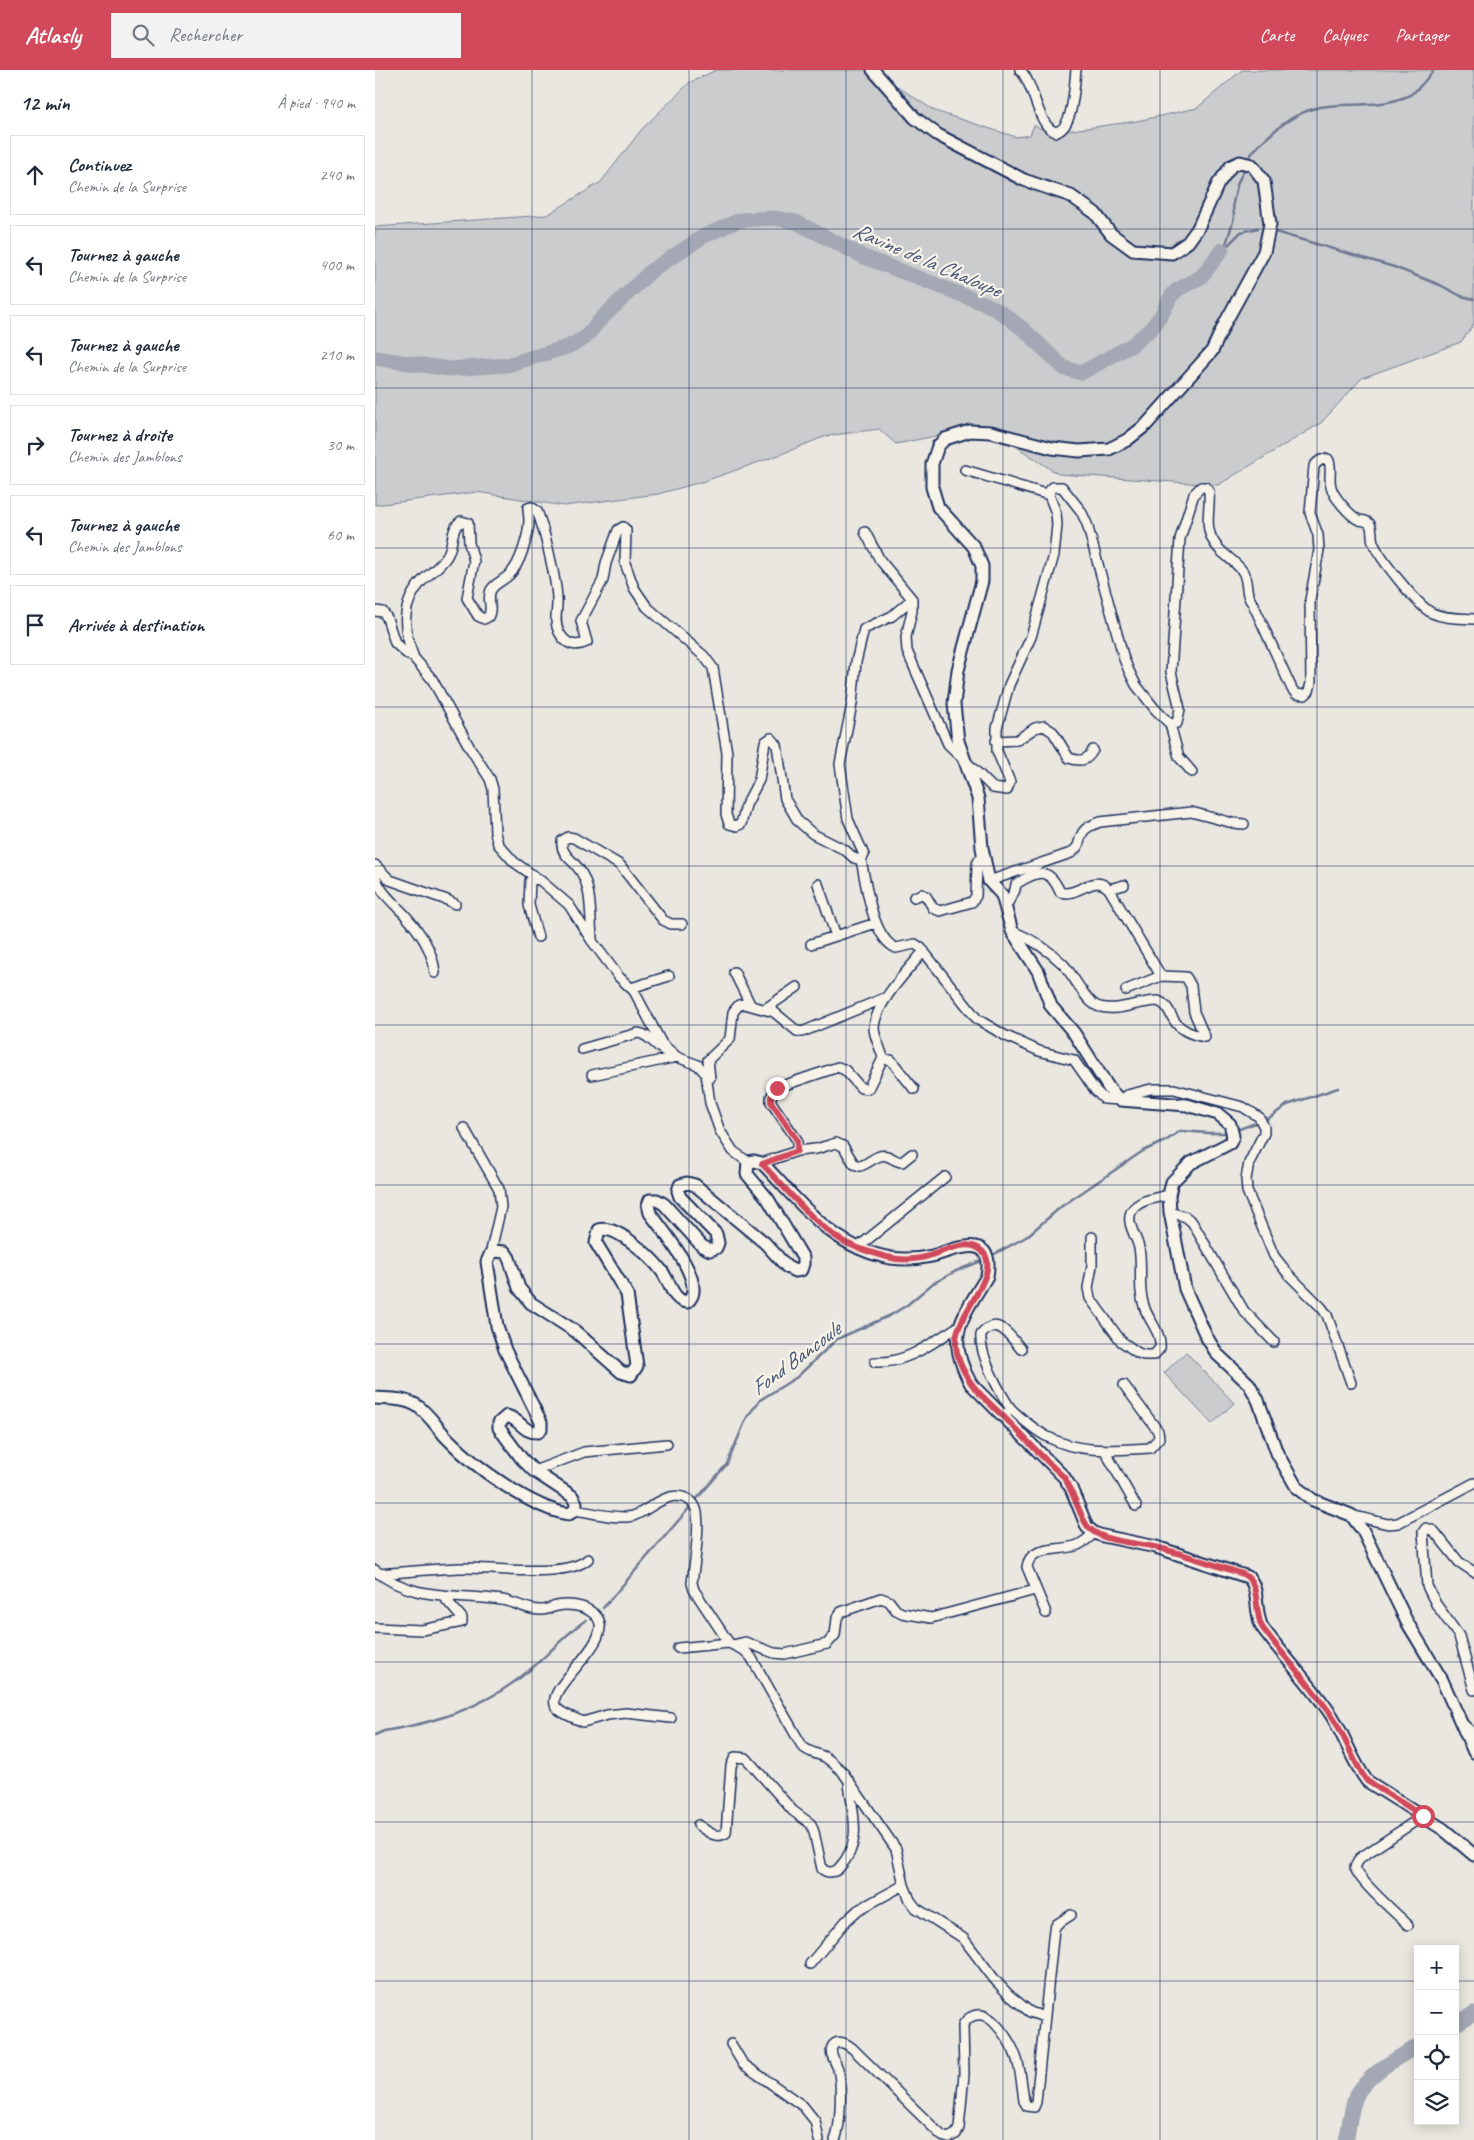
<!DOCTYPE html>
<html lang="fr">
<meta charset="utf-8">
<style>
:root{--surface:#fff;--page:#f2f2f3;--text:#1f2937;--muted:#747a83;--line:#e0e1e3;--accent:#d1495b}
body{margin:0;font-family:Caveat,sans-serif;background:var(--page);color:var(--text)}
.controls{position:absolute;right:15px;bottom:15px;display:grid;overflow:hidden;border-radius:0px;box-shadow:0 2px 12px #0003}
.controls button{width:45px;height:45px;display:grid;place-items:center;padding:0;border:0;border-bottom:1px solid var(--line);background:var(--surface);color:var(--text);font:25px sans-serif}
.stop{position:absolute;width:15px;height:15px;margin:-11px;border:4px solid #d1495b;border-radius:50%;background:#fff}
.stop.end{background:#d1495b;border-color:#fff;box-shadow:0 1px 5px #0008}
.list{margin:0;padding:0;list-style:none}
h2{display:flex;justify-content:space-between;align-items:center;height:65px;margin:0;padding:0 20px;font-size:21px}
h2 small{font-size:16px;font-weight:400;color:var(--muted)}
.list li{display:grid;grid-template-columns:32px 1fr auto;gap:15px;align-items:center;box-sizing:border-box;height:80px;margin:0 10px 10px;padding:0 10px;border:1px solid var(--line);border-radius:0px}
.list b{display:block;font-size:19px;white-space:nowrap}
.list p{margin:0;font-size:16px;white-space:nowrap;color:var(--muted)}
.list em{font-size:16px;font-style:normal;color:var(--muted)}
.icon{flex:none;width:28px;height:28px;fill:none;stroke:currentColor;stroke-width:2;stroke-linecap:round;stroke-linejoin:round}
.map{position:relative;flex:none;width:1099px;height:2070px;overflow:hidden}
header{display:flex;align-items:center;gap:30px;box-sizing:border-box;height:70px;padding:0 25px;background:var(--accent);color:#fff}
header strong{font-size:24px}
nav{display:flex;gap:28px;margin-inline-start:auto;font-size:18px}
.search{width:350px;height:45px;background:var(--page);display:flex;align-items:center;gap:12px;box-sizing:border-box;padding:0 18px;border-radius:0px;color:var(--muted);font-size:19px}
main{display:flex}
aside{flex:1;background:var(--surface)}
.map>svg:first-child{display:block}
.green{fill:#cbcccd;stroke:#737e96}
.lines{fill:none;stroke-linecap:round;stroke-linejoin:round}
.stream{stroke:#6d7892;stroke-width:2.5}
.river{stroke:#a3a8b4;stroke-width:15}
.minor-casing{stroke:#1b2f5e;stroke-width:12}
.major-casing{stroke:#1b2f5e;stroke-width:15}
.minor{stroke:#f7f3e8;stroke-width:9}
.major{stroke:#f7f3e8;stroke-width:11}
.route{stroke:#d1495b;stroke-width:6}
.grid{fill:none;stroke:#1b2f5e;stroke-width:1;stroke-opacity:0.55}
.labels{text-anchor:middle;stroke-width:4.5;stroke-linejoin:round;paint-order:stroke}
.water-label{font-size:22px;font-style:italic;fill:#445378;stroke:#f7f3e8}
</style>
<header>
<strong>Atlasly</strong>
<div class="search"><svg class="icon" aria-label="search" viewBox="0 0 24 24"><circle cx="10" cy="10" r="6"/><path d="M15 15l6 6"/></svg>Rechercher</div>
<nav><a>Carte</a><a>Calques</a><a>Partager</a></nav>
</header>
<main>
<aside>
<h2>12 min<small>À pied · 940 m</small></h2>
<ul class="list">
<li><svg class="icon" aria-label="ahead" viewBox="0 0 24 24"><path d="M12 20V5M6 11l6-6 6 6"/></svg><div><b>Continuez</b><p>Chemin de la Surprise</p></div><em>240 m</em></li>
<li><svg class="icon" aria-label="left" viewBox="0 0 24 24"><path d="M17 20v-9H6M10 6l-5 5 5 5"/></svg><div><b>Tournez à gauche</b><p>Chemin de la Surprise</p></div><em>400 m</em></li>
<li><svg class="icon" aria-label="left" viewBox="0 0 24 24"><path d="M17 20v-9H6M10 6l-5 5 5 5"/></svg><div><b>Tournez à gauche</b><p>Chemin de la Surprise</p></div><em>210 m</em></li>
<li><svg class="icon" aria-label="right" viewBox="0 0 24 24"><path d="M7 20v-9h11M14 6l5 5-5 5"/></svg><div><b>Tournez à droite</b><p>Chemin des Jamblons</p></div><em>30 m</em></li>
<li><svg class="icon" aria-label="left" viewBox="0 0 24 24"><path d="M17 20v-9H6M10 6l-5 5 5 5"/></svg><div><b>Tournez à gauche</b><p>Chemin des Jamblons</p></div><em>60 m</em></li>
<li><svg class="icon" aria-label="arrive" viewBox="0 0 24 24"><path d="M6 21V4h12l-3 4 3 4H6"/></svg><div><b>Arrivée à destination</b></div></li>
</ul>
</aside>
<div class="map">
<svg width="1099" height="2070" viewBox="0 0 1099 2070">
<rect width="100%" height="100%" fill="#eae7e0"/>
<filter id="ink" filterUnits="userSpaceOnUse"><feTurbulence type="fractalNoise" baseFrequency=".02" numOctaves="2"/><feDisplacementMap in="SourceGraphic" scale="10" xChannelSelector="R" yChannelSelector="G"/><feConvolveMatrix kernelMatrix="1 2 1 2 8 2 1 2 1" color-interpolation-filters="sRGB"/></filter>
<g filter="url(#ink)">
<path class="green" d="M 341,0 L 497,0 L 560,41 L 641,67 L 655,65 L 659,55 L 675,63 L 762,51 L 822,38 L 867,0 L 1099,0 L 1099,254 L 1086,272 L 987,308 L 946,353 L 843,415 L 683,404 L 610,356 L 521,374 L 504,359 L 451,366 L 404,385 L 330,411 L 283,424 L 189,436 L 102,422 L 0,435 L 0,157 L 172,145 L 226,112 L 267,59 L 314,13 Z
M 811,1282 L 859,1333 L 837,1354 L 789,1303 Z"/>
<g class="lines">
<path class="stream" d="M 873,90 C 877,80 887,72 895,65 C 909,52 926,41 945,37 C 975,32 1006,39 1035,25 C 1044,20 1053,7 1059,0
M 897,161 L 1019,197 L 1065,215 L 1086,226 L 1099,229
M 850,178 L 866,162 L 883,158
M 847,180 L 852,171 L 859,148 L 858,133 L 863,112 L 870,98
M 859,1061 L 894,1048 L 912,1035 L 963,1018
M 614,1187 L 651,1167 L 687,1136 L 768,1081 L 792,1070 L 805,1061 L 834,1063 L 854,1063
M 320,1431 L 352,1394 L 372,1347 L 385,1330 L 422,1307 L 462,1269 L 516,1245 L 532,1235 L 557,1214 L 581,1201 L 609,1190
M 228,1538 L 316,1436
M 0,1665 L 9,1661 C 65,1652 112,1636 156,1599 C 175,1583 190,1564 211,1550"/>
<path class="river" d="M 0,288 L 74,299 L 132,295 L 192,277 L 210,268 L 224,251 L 277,200 L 329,166 L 365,150 L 399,148 L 421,152 L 489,187 L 613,235 L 630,245 L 648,259 L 689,298 L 706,303 L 757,275 L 776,259 L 787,244 L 796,226 L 802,220 L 826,207 L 847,180
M 1080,1955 L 1099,1943
M 971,2070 C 975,2055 975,2035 984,2021 C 998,2001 1022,1988 1043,1976"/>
<defs>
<path id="minor" d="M 645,0 C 660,14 662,57 681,62 C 699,58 699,15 701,0
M 590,400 L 674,425
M 490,462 L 505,490 L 537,529 L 537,541 L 531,567 L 532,581 L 573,674 L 618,718 L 632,720 L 635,712 L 622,681 L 622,658 L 634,615 L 656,567 L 679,485 L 682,455 L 681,443 L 674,425 L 675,420 L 678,417 L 687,417 L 706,441 L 712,454 L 749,589 L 754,601 L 761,615 L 780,639 L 795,654 L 802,653 L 805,639 L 796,602 L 805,469 L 819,424 L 826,417 L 831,417 L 834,421 C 836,444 826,460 845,480 C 852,487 863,494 868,502 C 874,513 869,524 878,534 L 917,619 L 921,624 L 930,625 L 934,621 L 936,613 L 935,530 L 944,480 L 943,465 L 935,443 L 939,396 C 943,391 946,389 953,389 C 958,397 953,407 956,417 C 958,426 975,446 984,450 C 989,451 991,450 995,454 C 998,460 996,466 998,472 C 1004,488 1043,536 1057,543 C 1070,549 1085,548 1099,549
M 0,541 L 8,542 L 12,548 L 20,573 L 31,583 L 39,588 L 57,609 L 95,678 L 115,709 L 118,719 L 120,763 L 123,774 L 139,792 L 166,811 L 194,835 L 217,871 L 244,907 L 259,921 L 287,974 L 302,987 L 323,995 L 331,1004 L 335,1033 L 345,1061 L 358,1081 L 373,1092
M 39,588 C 28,560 25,535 47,511 C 56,502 65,497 72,486 C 79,475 75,459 86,451 L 93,453 L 94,473 L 99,491 L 92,528 L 103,546 L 109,549 L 113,547 C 119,537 111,530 116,520 C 120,513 128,511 134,505 C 145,495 154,465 154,450 C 154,446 153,442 153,438 L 156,437 L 162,441 C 169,458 181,509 182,528 C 183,540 178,551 184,562 C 190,574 200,578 212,572 L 206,551 L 228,510 L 231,493 L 243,460 L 248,457 L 251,460 L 250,493 L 259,518 L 272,537 L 329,586 L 338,598 L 352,683 L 351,744 L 354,754 L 362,756 L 366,754 L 371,735 L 384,710 L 390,672 L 396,668 L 402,675 L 410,729 L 423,751 L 438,764 L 470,780 L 479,788 L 486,790 L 489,785 L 473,749 L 465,694 L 477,634 L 481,592 L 489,559 L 517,546 L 537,529
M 795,654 L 804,687 L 817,702
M 621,671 L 642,670 L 660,658 L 669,656 L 678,662 L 694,688 C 706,692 712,691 718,680
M 486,790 C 491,813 497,868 521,878 L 540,874 L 546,878 L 602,949 L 629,965 L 664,981 L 699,990 L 720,1020 L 729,1029 L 745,1030 L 752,1025 L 776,1019 L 799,1019 L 868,1037 L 884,1047 L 889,1057 L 889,1063 L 874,1093 L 871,1109 L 872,1121 L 899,1186 L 914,1205 L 947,1238 L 952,1245 L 976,1313
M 0,795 L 15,810 L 72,830 L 80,834
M 0,804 C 3,821 19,833 30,845 C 45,862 58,880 60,903
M 161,809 L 155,811 L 154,835 L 163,867
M 614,811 L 696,783 C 707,775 702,772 708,762 C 711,757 719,754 725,752 L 816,742 L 858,753 L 869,754
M 443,814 L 461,866
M 539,827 L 547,824 L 551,826 L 558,838 L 565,841 L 597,832 L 601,826 L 602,794 L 604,790 L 608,787
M 630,838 L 640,820 L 641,814 C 662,801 674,796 685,822 C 703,828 719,802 734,819
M 637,861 C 657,869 673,879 688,894 C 699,905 711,934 725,937 C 745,942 763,931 783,931 C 794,935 794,944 801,953 C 808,962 819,965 830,967 L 819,942 L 816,916 L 811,907 L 786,906 L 734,819 L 749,815
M 217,867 C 215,847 217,821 207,804 C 201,791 185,786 187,771 L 193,767 L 199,768 L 245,795 L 288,850 L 296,854 L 307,854
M 436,874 L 501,853
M 359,902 L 375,934
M 256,918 L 294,906
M 751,920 L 786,906
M 390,939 L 422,917
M 207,979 L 263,963 C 274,964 280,976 290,981
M 508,988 L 516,990 L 539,1019
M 217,1005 L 302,987
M 335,1008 L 333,990 L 355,969 L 358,942 L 364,935 L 369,934 L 399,942 L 422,961 L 427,962 L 512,927
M 89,1058 L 124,1119 L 126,1137 L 115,1185
M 422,1081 L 441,1079 L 461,1073 L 468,1076 L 479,1094 L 485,1096 C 494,1094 502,1083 512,1086 C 518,1088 521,1092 527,1092 L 537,1084
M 387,1093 L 422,1081 L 422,1070 L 396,1032 L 396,1027 L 401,1018 L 463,997 L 470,1000 L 486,1018 L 493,1019 L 508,988 C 506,979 500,969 499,959 C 499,934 534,899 549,881
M 795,1142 L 811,1147 L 817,1152 L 869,1241 L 899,1272
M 717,1167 L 717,1196 L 713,1218 L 715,1228 L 746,1271 L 763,1283 L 769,1285 L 779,1285 L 785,1278 C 787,1264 775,1252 770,1239 C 762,1219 768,1199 764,1178 C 762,1167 751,1154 756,1142 C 763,1129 782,1128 794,1125
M 482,1178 L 570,1107
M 500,1292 C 532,1294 558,1272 584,1256
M 636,1339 C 625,1323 604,1285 606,1265 C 622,1244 635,1266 646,1279
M 628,1346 L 636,1339 C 647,1349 659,1360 673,1367 C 704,1384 740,1380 775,1378 L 784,1368 L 783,1361 L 749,1315
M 730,1381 L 761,1436
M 159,1401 L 209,1382 L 292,1374
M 200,1440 C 215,1442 244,1450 258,1446 C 270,1442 280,1432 292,1428 C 303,1424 317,1427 321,1439 C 326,1453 319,1497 317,1513 L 319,1520 L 354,1573 L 370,1581 L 376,1587 L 427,1676 C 434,1683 441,1683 450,1687 C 456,1691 461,1696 467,1701 L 521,1779 L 529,1815 L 535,1830 L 541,1838 L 588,1868 L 620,1910 L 634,1925 L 655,1942 L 669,1947
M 976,1445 L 1013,1454 L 1023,1453 L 1099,1413
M 0,1500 C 37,1532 82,1523 127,1530 C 140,1532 154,1541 167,1540 C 172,1540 177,1537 182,1536 C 192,1534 206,1535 215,1541 C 254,1564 167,1616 181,1637 C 186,1644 200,1648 208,1652 L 232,1645 L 251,1643 L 296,1648
M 1099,1502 L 1084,1492 L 1059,1461 L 1051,1458 L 1048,1462 L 1052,1516 L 1061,1534 L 1084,1566 L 1099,1620
M 4,1504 C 31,1502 58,1499 85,1498 C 115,1497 191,1509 213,1489
M 671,1543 L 652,1497 C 655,1474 686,1482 703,1475 C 709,1472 715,1467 719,1463
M 0,1558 L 47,1560 L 87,1552 L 87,1548 L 67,1525
M 358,1575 L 370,1572 L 399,1583 L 410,1584 L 452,1574 L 460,1565 L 462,1548 L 466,1542 L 506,1528 L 514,1531 L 521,1540 L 527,1543 L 556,1548 L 660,1520
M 303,1578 L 354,1573
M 1088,1654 L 1099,1664
M 323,1755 C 331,1760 340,1770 351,1763 L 356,1696 L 360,1687 L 371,1688 L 418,1741 L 436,1754 L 439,1762 L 447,1799 C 452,1803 460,1803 464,1798 C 488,1773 478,1745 474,1714
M 1033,1855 C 1021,1843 983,1811 980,1797 L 985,1788 L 1048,1746
M 435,1894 L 471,1851 L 483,1840 L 529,1815
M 356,1974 L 368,1994 L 428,2036 L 440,2051 L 444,2070
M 460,2070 C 466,2056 467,2014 463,1999 C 461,1992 454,1984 457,1977 C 462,1968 472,1974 477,1978 L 567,2066 L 573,2068 L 581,2064 L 584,2058 L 589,2004 L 588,1955 C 592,1948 599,1944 607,1945 C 615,1947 620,1953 625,1959 C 645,1984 645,2000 649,2031 L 652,2036 L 659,2037 L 661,2032 L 679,1859 L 682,1854 L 696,1845"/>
<path id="major" d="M 498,0 L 540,48 L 563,65 L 649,110 L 696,126 L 720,143 L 736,164 L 758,180 L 797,183 L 813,172 L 823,158 L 843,114 L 856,96 L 865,92 L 877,95 L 889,111 L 895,154 L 889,182 L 850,253 L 837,281 L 771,355 L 752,370 L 734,379 L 704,381 L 677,378 L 616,362 L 595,361 L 570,369 L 563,376 L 557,394 L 557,417 L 563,437 L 599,477 L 607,496 L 607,511 L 583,600 L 579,634 L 583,671 L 603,728 L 607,778 L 614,811 L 627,825 L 637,861 L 663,901 L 676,936 L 699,963 L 735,1020 L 745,1030 L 812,1035 L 843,1044 L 855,1054 L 858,1066 L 855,1073 L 816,1093 L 797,1112 L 794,1125 L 795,1142 L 810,1219 L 831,1266 L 842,1284 L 874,1314 L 883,1330 L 902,1383 L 922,1418 L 938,1430 L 976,1445 L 988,1461 L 1032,1552 L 1067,1610 L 1099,1682
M 0,1328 C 14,1329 29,1328 41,1335 C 55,1344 63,1360 75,1371 C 100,1397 158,1439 194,1444 L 200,1440 L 201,1433 L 197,1426 L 159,1401 L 147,1389 L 124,1358 L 124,1353 L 132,1346 C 145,1349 148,1363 163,1362 L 166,1359 L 166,1352 L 130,1280 L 122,1256 L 112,1192 L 115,1185 L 119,1181 L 130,1182 L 134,1188 L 144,1218 L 156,1233 L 200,1261 L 246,1302 L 256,1305 L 262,1296 L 252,1224 L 221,1173 L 224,1160 C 241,1154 276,1187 286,1200 C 295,1211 297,1231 312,1232 C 335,1216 286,1158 275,1143 L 273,1135 L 275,1130 L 282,1130 L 289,1134 L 327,1176 L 335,1180 L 341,1178 L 343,1173 L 341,1164 L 305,1127 L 303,1121 L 305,1115 L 312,1113 L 320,1115 L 390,1173 L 412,1197 L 420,1201 L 426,1200 L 428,1194 L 428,1188 L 393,1129 L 372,1104 L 373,1092 L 379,1091 L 387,1093 C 426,1133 457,1178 516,1188 C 530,1190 544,1189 557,1186 C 581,1179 620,1161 612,1206 C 587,1249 569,1265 596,1314 L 689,1407 L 696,1418 L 712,1457 L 719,1463 L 728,1466 L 781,1477 L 873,1507 C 885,1518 879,1542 887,1557 C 909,1587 936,1615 957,1646 C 970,1667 977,1691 992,1711 L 1068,1759 L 1099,1785"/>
</defs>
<use href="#minor" class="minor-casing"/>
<use href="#major" class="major-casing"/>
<use href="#minor" class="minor"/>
<use href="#major" class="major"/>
</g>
</g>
<g class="lines" filter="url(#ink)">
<path class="route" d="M 402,1018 L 396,1027 L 396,1032 L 422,1070 L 422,1081 L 387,1094 C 411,1118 437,1152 466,1170 C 479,1178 497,1183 512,1187 C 523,1190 535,1190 546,1188 C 563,1185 592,1166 607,1181 C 628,1201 582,1244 581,1270 C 580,1284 588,1301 596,1313 C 605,1326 619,1337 630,1348 C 650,1368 668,1389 689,1407 C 698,1420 706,1450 714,1458 C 730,1473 760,1472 780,1477 C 810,1484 839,1495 868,1504 C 887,1514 878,1540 887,1557 C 909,1587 936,1615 957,1646 C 971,1667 977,1691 992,1711 L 1048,1746"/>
</g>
<path class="grid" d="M 157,0 L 157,2070M 314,0 L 314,2070M 471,0 L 471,2070M 628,0 L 628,2070M 785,0 L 785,2070M 942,0 L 942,2070M 0,159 L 1099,159M 0,318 L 1099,318M 0,478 L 1099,478M 0,637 L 1099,637M 0,796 L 1099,796M 0,955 L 1099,955M 0,1115 L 1099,1115M 0,1274 L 1099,1274M 0,1433 L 1099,1433M 0,1592 L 1099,1592M 0,1752 L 1099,1752M 0,1911 L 1043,1911M 1080,1911 L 1099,1911"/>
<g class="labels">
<g class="water-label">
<text transform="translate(552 189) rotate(23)" y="8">Ravine de la Chaloupe</text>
<text transform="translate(420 1288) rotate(-37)" y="8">Fond Bancoule</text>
</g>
</g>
</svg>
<div class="controls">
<button>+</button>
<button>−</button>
<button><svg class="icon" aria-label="locate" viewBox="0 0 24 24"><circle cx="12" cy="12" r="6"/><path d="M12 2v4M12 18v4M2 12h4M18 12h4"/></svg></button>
<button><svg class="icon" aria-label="layers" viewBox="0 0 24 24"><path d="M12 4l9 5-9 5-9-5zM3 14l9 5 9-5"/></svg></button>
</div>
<div class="stop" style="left:1048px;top:1746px"></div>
<div class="stop end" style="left:402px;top:1018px"></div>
</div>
</main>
